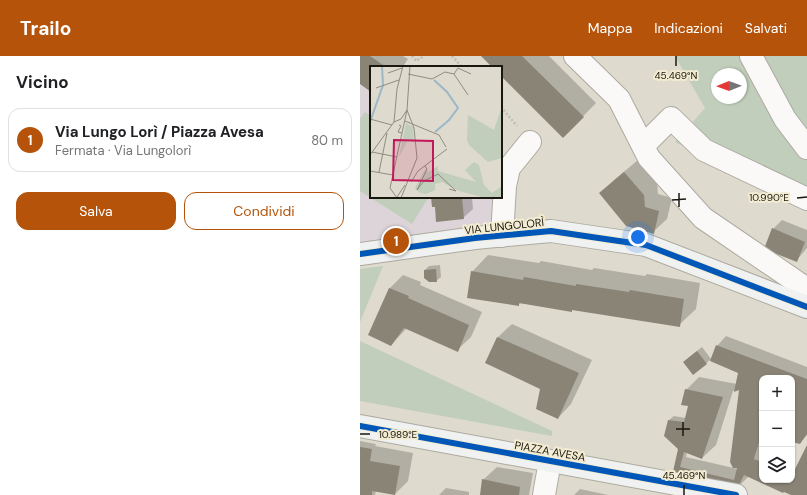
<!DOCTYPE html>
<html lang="it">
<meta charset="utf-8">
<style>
:root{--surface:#fff;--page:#f2f2f2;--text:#202124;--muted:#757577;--line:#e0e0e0;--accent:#b45309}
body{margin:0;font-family:"DM Sans",sans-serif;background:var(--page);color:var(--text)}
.controls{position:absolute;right:12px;bottom:12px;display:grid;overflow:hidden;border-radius:8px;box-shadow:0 1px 3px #0004}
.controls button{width:36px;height:36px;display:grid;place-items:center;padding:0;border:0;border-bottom:1px solid var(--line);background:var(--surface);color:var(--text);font:20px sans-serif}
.compass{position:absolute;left:351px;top:12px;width:36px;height:36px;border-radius:50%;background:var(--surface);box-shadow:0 1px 3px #0004;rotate:269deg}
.you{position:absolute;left:278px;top:181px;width:14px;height:14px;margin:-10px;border:3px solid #fff;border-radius:50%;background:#1a73e8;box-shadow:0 0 0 6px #1a73e833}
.badge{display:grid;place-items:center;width:26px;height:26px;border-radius:50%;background:var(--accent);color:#fff;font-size:13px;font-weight:700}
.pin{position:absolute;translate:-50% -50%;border:2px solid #fff;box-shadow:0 1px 4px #0006}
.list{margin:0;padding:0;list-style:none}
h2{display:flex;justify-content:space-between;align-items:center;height:52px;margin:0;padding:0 16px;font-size:17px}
h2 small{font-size:13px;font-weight:400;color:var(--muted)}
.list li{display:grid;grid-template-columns:26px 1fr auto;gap:12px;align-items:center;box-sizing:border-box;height:64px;margin:0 8px 8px;padding:0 8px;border:1px solid var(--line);border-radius:12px}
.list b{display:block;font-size:15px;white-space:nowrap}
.list p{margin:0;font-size:13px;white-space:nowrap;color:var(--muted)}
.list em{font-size:13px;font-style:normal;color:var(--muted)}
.actions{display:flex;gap:8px;padding:12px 16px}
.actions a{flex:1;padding:9px 0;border:1px solid var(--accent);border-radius:12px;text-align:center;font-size:14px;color:var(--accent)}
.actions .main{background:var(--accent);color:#fff}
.icon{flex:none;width:22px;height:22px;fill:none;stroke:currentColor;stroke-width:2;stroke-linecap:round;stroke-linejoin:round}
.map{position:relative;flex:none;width:447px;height:439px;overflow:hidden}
header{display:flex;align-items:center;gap:24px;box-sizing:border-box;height:56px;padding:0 20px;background:var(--accent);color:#fff}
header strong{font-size:19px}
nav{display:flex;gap:22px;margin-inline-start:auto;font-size:14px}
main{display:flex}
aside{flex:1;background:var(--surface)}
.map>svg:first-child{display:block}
.education{fill:#ddd4d9}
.green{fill:#c0cebb;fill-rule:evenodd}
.shadow{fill:#0003;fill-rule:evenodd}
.building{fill:#8a8477}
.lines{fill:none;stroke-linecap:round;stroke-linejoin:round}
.street-casing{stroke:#adaaa0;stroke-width:24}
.secondary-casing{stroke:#adaaa0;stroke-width:24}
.path{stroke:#bebdb7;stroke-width:2.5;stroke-dasharray:2 2;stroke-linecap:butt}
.street{stroke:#faf9f8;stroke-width:22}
.secondary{stroke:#f0f2f2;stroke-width:22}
.cycleway-casing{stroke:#f3ecd2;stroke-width:8}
.cycleway{stroke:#0057b8;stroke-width:6}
.ticks{fill:none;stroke:#1a170e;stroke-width:1.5}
.labels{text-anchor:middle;stroke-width:4;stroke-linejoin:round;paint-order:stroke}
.street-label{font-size:11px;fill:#1a170e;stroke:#f3ecd2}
.inset-river{fill:none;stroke:#9cb7c7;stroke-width:2}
.inset-road{fill:none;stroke:#908c81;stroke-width:1}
.view{fill:#c2185b;fill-opacity:0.15;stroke:#c2185b;stroke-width:2}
.inset-edge{fill:none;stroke:#1a170e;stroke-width:2}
.ticks-label{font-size:10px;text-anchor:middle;fill:#1a170e;stroke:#f3ecd2;stroke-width:4;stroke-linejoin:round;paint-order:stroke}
</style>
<header>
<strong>Trailo</strong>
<nav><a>Mappa</a><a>Indicazioni</a><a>Salvati</a></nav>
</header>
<main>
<aside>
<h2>Vicino<small></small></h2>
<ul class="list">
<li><span class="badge">1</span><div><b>Via Lungo Lorì / Piazza Avesa</b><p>Fermata · Via Lungolorì</p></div><em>80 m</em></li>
</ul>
<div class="actions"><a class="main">Salva</a><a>Condividi</a></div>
</aside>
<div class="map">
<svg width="447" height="439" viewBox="0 0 447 439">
<rect width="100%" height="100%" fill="#dedacd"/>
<path class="education" d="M 0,23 L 11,30 L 11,141 L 135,141 L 131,173 L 0,198 Z"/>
<path class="green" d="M 315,0 L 447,0 L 447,151 L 315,86 L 345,52 ZM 357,18 L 381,18 L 381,42 L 357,42 Z
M 5,56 L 11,60 L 11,141 L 69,141 L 52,168 L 0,135 L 0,63 Z
M 23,210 L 0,266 L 0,213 Z
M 0,285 L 192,375 L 192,380 L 0,345 Z"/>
<path class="shadow" d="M 0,0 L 43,0 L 48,3 L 44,9 L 48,11 L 11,11 L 11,34 L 0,27 Z
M 122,0 L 189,0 L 236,47 L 203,81 L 141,19 L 141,11 L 133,11 Z
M 278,104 L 297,126 L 298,138 L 312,142 L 307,163 L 293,176 L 241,138 L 254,124 Z
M 72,141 L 112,141 L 113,153 L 103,162 L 76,150 Z
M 422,164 L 447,174 L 447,192 L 436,205 L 413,173 Z
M 128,199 L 179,207 L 181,205 L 232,214 L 234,212 L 285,220 L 287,218 L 340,227 L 336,253 L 319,269 L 213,253 L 211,255 L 161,247 L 158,249 L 112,216 Z
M 80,209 L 81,221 L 76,225 L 65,214 L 69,210 Z
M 43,219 L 61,226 L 60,229 L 122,256 L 111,281 L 97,294 L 47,272 L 31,289 L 9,279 L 30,232 Z
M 152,268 L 232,304 L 211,348 L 198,362 L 182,332 L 127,307 L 138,281 Z
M 366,280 L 447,311 L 447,379 L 439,387 L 432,385 L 432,322 L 402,322 L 402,424 L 432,424 L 432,419 L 433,419 L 447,391 L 447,439 L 433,439 L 389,420 L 375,434 L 313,419 L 319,394 L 309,364 L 314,360 L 326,362 L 329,350 L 326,334 L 339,321 L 377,328 L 379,316 L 350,304 L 333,318 L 328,302 L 342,291 L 351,303 L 357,290 ZM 383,332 L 378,413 L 326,401 L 327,396 L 342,402 L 356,389 L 373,335 Z
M 0,385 L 16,388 L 15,390 L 53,397 L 48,425 L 35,438 L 16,435 L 15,439 L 0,439 Z
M 137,411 L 173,417 L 169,439 L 121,439 L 123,424 Z
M 86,432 L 109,436 L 109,439 L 79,439 Z
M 220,433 L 248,439 L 214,439 Z"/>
<path class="building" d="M 0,0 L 10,0 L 26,11 L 11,11 L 11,36 L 0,28 Z
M 121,0 L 162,0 L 224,61 L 203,82 L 141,20 L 141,11 L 132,11 Z
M 264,116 L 284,139 L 285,151 L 299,155 L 294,178 L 266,170 L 239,137 Z
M 71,141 L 102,141 L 104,163 L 76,166 L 75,151 L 72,151 Z
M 412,172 L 445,186 L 437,206 L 404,193 Z
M 76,213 L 77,226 L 69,226 L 64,222 L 64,214 Z
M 111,215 L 163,224 L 164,221 L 216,230 L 216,228 L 269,236 L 270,234 L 324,243 L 320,271 L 212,254 L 212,256 L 159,247 L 159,250 L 107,242 Z
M 29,232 L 49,240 L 48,242 L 109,269 L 98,296 L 44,272 L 31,290 L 8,279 Z
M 137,281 L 219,317 L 198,363 L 176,353 L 180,333 L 125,307 Z
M 356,289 L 447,323 L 447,378 L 440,388 L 432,386 L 432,322 L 402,322 L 402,376 L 394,403 L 402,406 L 402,424 L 432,424 L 432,419 L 447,389 L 447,439 L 431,439 L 424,436 L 423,437 L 384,419 L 376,435 L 312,420 L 318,393 L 304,380 L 308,364 L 324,366 L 328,350 L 321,349 L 325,333 L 363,341 L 342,403 L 324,396 L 320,411 L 374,424 L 377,412 L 373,412 L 370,406 L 379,334 L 374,336 L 378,317 L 350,305 Z
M 337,295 L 347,308 L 333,319 L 323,306 Z
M 0,391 L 12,393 L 10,405 L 40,410 L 35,439 L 12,435 L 12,439 L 0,439 Z
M 122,423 L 160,431 L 159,439 L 120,439 Z"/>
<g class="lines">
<defs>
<path id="street" d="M 215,0 L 259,43 L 289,102 L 343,162 L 447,233
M 391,0 L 425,63 L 447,92
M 283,90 L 311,62 L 344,94 L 447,143
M 142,180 L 145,130 L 149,112 L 170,86
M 184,439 L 190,405"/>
<path id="secondary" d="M 0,198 L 115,182 L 191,175 L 286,189 L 447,251
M 0,370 L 376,439"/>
</defs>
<use href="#street" class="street-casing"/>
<use href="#secondary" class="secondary-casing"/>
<path class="path" d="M 52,0 L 56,5 L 64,0
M 92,0 L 102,11
M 141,51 L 157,70"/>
<use href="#street" class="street"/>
<use href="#secondary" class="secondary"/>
<defs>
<path id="cycleway" d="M 0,198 L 115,182 L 191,175 L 286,189 L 447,251
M 0,370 L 376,439"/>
</defs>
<use href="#cycleway" class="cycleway-casing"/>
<use href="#cycleway" class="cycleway"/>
</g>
<path class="ticks" d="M 316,0 L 316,10M 319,137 L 319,151M 437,142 L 447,141M 312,144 L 326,143M 323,366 L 323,380M 316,373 L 330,373M 0,378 L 10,378M 324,429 L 324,439"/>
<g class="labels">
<g class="street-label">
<text transform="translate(144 170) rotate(-6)" y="4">VIA LUNGOLORÌ</text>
<text transform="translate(190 395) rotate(10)" y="4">PIAZZA AVESA</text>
</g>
</g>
<g transform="translate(10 10)">
<rect width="132" height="132" fill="#dedacd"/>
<path d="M 131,43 L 132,92 L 118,96 L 99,79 L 97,74 L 98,49 L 124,64 ZM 36,57 L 43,61 L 44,76 L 38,74 L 29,91 ZM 104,96 L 109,99 L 114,119 L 122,127 L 132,120 L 132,132 L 116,132 L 89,125 L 72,116 L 65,118 L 65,124 L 56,128 L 50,127 L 45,122 L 55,103 L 58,106 L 68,100 L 68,105 L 106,116 L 95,104 Z" fill="#c0cebb"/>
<path class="inset-river" d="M 64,14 L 77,26 L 88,42 L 79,54 L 65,66M 0,56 L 13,19 L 12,0"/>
<path class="inset-road" d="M 18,7 L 32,2M 38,8 L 62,13 L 75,6 L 84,8 L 98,29M 84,8 L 88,2 L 101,8M 6,22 L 29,14M 0,53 L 22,59M 35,55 L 69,69 L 76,81M 24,56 L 31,53 L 37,44M 29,59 L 31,60 L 28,66 L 32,67M 2,86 L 27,91M 0,89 L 24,56 L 27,23 L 33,0M 55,100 L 57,103 L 47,124 L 54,115 L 68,108 L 86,125 L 79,123M 0,105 L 23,109M 9,106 L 17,67M 41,116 L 48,105 L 77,83M 27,131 L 35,119M 27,132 L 20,122 L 37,44M 31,132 L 47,92 L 44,62 L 37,44 L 40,0"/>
<path class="view" d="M 24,74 L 63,75 L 63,115 L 23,114 Z"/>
<rect width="132" height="132" class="inset-edge"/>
</g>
<g class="ticks-label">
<text x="316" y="23">45.469°N</text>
<text x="409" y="145">10.990°E</text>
<text x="38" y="382">10.989°E</text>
<text x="324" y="423">45.469°N</text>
</g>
</svg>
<div class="controls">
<button>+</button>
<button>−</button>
<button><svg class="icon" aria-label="layers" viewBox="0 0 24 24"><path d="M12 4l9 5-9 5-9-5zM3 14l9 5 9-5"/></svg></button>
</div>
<svg class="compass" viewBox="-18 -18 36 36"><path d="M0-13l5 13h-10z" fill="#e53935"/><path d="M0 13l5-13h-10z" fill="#757577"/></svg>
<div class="you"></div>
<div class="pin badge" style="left:36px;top:185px">1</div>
</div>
</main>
